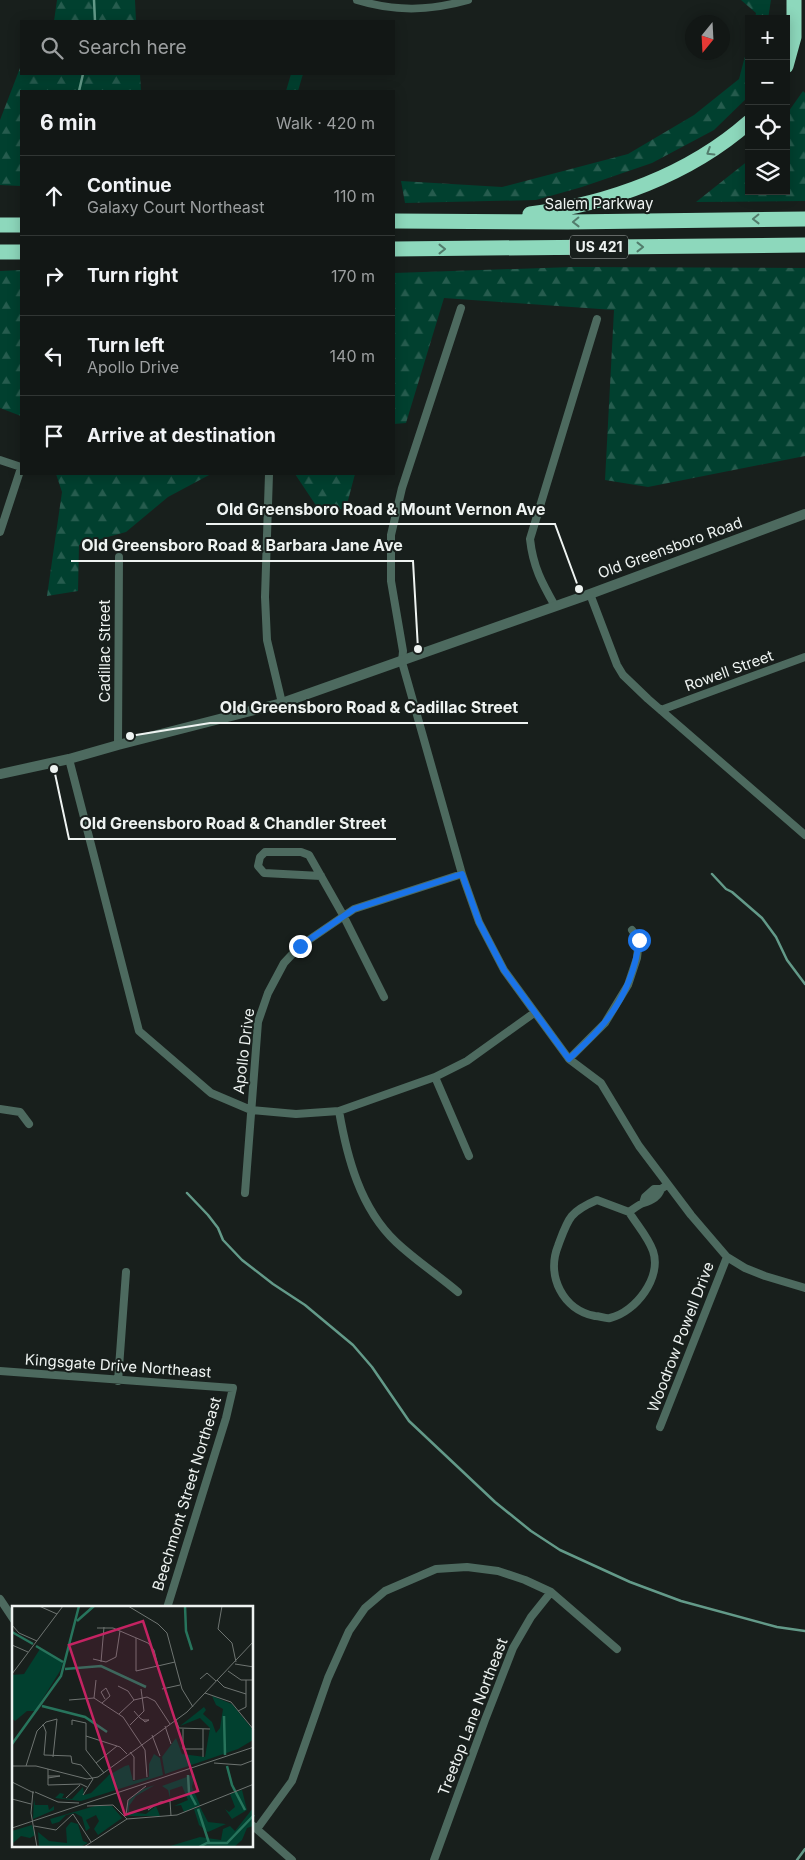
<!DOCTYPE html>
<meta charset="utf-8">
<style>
:root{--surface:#121715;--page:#1b201e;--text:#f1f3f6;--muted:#9c9fa0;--line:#313634}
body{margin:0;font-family:Inter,sans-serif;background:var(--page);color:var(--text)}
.controls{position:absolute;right:15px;top:15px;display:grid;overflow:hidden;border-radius:0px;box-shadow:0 2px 12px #0003}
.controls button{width:45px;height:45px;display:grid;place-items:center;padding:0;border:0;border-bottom:1px solid var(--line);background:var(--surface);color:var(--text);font:25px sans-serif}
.compass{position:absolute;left:685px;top:15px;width:45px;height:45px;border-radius:50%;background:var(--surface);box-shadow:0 2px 12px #0003;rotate:198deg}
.stop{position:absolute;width:15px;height:15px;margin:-11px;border:4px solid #1a73e8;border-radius:50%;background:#fff}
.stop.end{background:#1a73e8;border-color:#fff;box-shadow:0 1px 5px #0008}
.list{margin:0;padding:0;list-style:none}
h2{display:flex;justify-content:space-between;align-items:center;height:65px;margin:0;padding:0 20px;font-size:21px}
h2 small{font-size:16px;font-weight:400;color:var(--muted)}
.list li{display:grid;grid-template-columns:32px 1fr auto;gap:15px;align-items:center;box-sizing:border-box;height:80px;padding:0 20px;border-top:1px solid var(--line)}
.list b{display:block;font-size:19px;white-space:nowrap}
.list p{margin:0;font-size:16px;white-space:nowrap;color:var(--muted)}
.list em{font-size:16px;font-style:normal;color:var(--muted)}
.icon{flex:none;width:28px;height:28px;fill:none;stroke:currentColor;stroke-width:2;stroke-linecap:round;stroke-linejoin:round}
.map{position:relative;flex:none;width:805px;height:1860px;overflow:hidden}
.search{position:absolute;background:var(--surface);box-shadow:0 2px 12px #0003;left:20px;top:20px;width:375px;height:55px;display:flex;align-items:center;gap:12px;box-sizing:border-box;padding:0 18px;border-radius:0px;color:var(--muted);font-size:19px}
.panel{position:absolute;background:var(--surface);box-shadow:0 2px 12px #0003;left:20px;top:90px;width:375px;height:385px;border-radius:0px}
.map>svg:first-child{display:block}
.forest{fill:url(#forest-firs)}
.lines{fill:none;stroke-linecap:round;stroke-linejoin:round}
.stream{stroke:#639a89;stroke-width:2.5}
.minor{stroke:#4d6a5f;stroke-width:8}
.tertiary{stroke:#4d6a5f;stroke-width:10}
.motorway{stroke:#8dd8bc;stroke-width:15}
.oneway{stroke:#527c6c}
.route{stroke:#1a73e8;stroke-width:6}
.labels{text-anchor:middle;stroke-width:4;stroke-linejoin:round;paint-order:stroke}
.shield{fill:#181f1c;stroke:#aeb3b1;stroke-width:1}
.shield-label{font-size:14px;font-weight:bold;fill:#eef3f1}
.street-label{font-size:15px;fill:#eef3f1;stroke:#181f1c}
.inset-river{fill:none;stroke:#27745c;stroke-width:2.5}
.inset-road{fill:none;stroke:#6e7471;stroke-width:1}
.view{fill:#c42362;fill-opacity:0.15;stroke:#c42362;stroke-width:2.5}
.inset-edge{fill:none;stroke:#eef3f1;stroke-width:2.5}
.leader{fill:none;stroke:#eef3f1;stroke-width:2}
.callout-dot{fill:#eef3f1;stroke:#181f1c;stroke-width:2}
.callout-label{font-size:16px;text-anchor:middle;font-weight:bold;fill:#eef3f1;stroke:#181f1c;stroke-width:4;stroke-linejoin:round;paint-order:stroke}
</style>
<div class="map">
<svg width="805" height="1860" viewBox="0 0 805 1860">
<defs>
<pattern id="forest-firs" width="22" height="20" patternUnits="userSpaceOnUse" patternTransform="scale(1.25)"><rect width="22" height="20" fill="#01402f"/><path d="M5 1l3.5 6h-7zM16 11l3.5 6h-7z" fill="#265c4e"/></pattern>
</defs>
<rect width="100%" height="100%" fill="#181f1c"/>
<path class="forest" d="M 57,0 L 135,0 L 136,21 L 54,21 Z
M 741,0 L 771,0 L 768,19 L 755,19 L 756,13 Z
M 749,41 L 749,96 L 714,130 L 652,163 L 582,187 L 536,200 L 405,203 L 401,181 L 502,187 L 628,154 L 694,115 L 739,79 Z
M 20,68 L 21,68 L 21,74 L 140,74 L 141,91 L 21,91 L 21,186 L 0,185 L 0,120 Z
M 291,74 L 303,74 L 298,91 L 286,91 Z
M 803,91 L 805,93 L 805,201 L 696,202 L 749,160 L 749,191 L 786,191 L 786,115 Z
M 572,267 L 805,268 L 805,456 L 648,487 L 605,480 L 614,310 L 444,298 L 406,423 L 394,424 L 394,273 Z
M 21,270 L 21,416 L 0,408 L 0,271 Z
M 56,474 L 211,474 L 168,497 L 126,532 L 79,545 L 78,591 L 47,596 L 62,492 Z
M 295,474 L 355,474 L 346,508 L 321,513 Z"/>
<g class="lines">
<path class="stream" d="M 94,0 L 95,21
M 79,91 L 83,74
M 712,874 L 726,889 L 732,892 L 762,918 L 776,937 L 787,960 L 805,984
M 187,1193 L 208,1215 L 218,1228 L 223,1240 L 242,1260 L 273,1284 L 305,1305 L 353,1345 L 372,1367 L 409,1421 L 495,1502 L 531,1531 L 560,1550 L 630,1582 L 681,1601 L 777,1627 L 805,1631
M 797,1860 L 805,1849"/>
<path class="minor" d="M 357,0 C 395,12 430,11 468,0
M 461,308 L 402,488 L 391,535 L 391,581 L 403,651 L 402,662 L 462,874 L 479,922 L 504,970 L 569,1059 L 601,1083 L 639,1146 L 691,1215 L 727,1257 L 745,1268 L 765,1276 L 805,1288
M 0,460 L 21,467
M 269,474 L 265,597 L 267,640 L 282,703
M 0,532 L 21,468
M 590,594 L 617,665 L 623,675 L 648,699 L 805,835
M 555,606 C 542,583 533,567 530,539 L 597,319
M 661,710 L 805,657
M 118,745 L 119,557
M 69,759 L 139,1031 L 211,1093 L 251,1110 L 296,1114 L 339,1111 L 435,1077 L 467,1061 L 534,1013
M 321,876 L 264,873 L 258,866 L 260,857 L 265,852 L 301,852 L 309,855 L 343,915 L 384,997
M 569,1059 L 605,1023 L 628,985 L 637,958 L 639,940 L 632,930
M 435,1077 L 469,1156
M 0,1109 L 20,1112 L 29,1124
M 339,1111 C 347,1157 360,1208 396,1242 C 415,1260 438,1275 458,1292
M 245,1193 L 258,1022 L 268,993 L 284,963 L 300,946 L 354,909 L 462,874
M 643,1203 L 645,1197 L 654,1189 L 661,1189 L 664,1187
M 629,1212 C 637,1225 648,1237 653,1251 C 662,1277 636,1312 610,1318 C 606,1319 600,1316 595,1316 C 563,1310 546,1276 558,1246 C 568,1219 569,1212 597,1200 L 629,1212 C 633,1209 639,1205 643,1203 C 651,1201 658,1198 661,1189
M 0,1371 L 233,1388 L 226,1418 L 167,1608
M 118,1381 L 126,1272
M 660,1427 L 727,1257
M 0,1599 L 14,1620
M 252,1825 L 292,1860
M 257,1829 L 292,1781 L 328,1678 L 349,1631 L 365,1608 L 385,1591 L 436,1569 L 467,1567 L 498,1571 L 525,1580 L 551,1592 L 617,1649
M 434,1860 L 485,1720 L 513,1648 L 531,1617 L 551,1592"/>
<path class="tertiary" d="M 0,774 L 69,759 L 118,745 L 282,703 L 590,594 L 805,514"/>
<path class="motorway" d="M 786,66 L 794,37 L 794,0
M 530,214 C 608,204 689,175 749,122
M 394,221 L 568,222 L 805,219
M 0,225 L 21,225
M 394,249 L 805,245
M 0,252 L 21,252"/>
</g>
<defs><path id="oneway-chevron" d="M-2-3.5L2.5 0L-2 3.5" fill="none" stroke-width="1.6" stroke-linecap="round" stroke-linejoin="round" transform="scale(1.25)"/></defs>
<g class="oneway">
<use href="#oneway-chevron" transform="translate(710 152) rotate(148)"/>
<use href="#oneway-chevron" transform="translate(756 219) rotate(179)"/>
<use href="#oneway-chevron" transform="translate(576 222) rotate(179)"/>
<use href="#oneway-chevron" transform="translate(640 247)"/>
<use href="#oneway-chevron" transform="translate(442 249)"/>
</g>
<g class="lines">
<path class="route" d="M 300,946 L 354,909 L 462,874 L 479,922 L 504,970 L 569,1059 C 581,1047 594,1036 605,1022 C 623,999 636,970 639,940"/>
</g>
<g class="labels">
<rect class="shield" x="570" y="235.5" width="58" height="23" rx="4"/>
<g class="shield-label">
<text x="599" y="252">US 421</text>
</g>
<g class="street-label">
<text x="599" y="209">Salem Parkway</text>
<text transform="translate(670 548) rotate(-20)" y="5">Old Greensboro Road</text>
<text transform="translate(105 651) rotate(-90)" y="5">Cadillac Street</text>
<text transform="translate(729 671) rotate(-20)" y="5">Rowell Street</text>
<text transform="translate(244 1051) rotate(-83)" y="5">Apollo Drive</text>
<text transform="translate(681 1337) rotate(-69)" y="5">Woodrow Powell Drive</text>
<text transform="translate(118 1366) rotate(4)" y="5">Kingsgate Drive Northeast</text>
<text transform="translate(187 1494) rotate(-73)" y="5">Beechmont Street Northeast</text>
<text transform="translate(473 1717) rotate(-69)" y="5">Treetop Lane Northeast</text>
</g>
</g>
<g transform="translate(12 1606)">
<rect width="241" height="241" fill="#181f1c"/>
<path d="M 200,90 L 220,98 L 241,124 L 241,134 L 226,143 L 153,168 L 150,151 L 164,132 L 170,148 L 193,151 L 198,122 L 188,112 L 168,120 L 192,101 L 194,104 L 191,108 L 200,116 L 204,127 L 208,122 L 211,103 L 204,99 ZM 142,148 L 148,152 L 151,169 L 69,195 L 43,192 L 48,187 L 52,188 L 50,192 L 60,193 L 71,181 L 72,189 L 79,187 L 97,169 L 113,160 L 117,159 L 121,175 L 137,171 L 137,158 ZM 183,168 L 180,181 L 188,199 L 172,206 L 169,199 L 162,200 L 176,194 L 170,180 L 158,184 L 158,192 L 156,184 L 150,180 ZM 143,179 L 124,190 L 117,200 L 117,206 L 134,208 L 144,200 L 148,210 L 116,210 L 115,199 L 117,194 L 131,183 ZM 230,184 L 235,204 L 220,213 L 213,203 L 217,206 L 223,201 L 218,188 ZM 22,193 L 23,199 L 36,199 L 37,204 L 42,200 L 42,204 L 21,213 ZM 83,200 L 100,200 L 110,212 L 86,229 L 82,223 L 87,215 L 84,209 L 74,214 L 78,222 L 74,225 L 70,211 L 63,207 L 54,209 L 47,216 L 40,218 L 38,213 ZM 188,201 L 196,216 L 214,218 L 196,226 L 187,219 L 182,203 ZM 241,202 L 241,220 L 235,222 L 230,234 L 222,241 L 155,241 L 188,231 L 209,234 L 211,223 L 218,220 L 223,225 ZM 59,216 L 66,218 L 71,235 L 76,237 L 68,241 L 27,240 L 26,226 L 37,235 L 55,237 L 54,222 ZM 20,219 L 23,229 L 18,232 L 9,230 L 0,238 L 0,225 Z" fill="#01402f"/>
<path d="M 28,43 L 51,56 L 48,65 L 23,105 L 15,105 L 3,115 L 0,112 L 0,69 L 12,68 Z" fill="#01402f"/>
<path class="inset-river" d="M 173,0 L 174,25 L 180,44M 65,15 L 82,0M 0,26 L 21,38M 24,40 L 51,56M 53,63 L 89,60 L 134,81M 30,100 L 73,111 L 95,126M 212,110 L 213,149M 0,138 L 49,70 L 67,0M 215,160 L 220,179 L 233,204M 176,169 L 177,186 L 184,199M 186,203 L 197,237M 187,241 L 195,237 L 215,237 L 242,209"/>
<path class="inset-road" d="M 27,0 L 45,8M 116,0 L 146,18 L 155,27 L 170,83 L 181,101M 210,0 L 206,23 L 220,37 L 224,56M 0,19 L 7,27 L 25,35M 85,22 L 101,22 L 136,37 L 142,44 L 146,60M 124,32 L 124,65 L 163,56M 0,39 L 16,46M 81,53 L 94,56 L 104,51 L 108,25M 89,56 L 92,21M 223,58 L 242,61M 216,65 L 229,74 L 242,74M 0,68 L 51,0M 188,73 L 195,67 L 204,75M 205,74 L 212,81 L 234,88M 106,80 L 116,85 L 122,94M 150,83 L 168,79M 193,87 L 219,96 L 242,124M 82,92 L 84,74M 57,94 L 82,92 L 111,111 L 133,144 L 135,171M 90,97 L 98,90 L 94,82 L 89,86 L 93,93M 122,105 L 128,112 L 131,114 L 133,116 L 137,114 L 131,114M 226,105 L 234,101 L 234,74M 107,108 L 122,94 L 135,91 L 143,95 L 158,118M 164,114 L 167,122 L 198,123M 31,118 L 34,126 L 32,149 L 59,150 L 60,157 L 69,159 L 81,173 L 71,189M 60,119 L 60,114 L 74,117 L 74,144 L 92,167M 118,119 L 132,105 L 129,83M 153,120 L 159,138M 171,123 L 171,143 L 191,143M 140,129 L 148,150M 74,130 L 108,141 L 115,148M 118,146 L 122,151 L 122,174M 191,151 L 191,123M 84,157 L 105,140M 202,157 L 229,159 L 242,154M 0,160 L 24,160 L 75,173 L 86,171 L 175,106 L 242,35M 14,160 L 25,125 L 34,116 L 45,113 L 41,151M 36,163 L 36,179 L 69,178 L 75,181M 36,170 L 48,170 L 36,172M 0,176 L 22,187M 21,185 L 19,207 L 25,241M 23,186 L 46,196 L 67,197M 54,192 L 68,179M 0,193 L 19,198M 75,200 L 101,199 L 115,213M 136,204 L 148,196 L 158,195 L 159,210M 114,209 L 116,194 L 134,180M 115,213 L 165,209 L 242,178M 22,220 L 44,224 L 61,208 L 79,236M 0,222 L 242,141M 72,241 L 115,213"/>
<path class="view" d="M 131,15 L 186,185 L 113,209 L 57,39 Z"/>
<rect width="241" height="241" class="inset-edge"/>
</g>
<path class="leader" d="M579 589L555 524H206M418 649L413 561H71M130 736L210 723H528M54 769L69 839H396"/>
<g class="callout-dot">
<circle cx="579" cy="589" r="5"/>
<circle cx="418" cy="649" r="5"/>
<circle cx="130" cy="736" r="5"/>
<circle cx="54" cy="769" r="5"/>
</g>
<g class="callout-label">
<text x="381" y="515">Old Greensboro Road &amp; Mount Vernon Ave</text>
<text x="242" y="551">Old Greensboro Road &amp; Barbara Jane Ave</text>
<text x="369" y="713">Old Greensboro Road &amp; Cadillac Street</text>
<text x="233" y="829">Old Greensboro Road &amp; Chandler Street</text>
</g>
</svg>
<div class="controls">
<button>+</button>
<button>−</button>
<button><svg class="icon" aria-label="locate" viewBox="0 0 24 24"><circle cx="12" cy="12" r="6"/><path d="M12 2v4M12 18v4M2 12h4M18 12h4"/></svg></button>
<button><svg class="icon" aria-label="layers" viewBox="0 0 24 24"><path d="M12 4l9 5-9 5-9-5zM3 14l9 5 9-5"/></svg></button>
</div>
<svg class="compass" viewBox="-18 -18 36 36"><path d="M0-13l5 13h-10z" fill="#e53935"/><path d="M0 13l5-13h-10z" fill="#9c9fa0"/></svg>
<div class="stop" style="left:639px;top:940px"></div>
<div class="stop end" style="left:300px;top:946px"></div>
<div class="search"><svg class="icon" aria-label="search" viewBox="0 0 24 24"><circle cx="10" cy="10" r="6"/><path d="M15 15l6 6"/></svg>Search here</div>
<section class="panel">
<h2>6 min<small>Walk · 420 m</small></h2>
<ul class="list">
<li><svg class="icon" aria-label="ahead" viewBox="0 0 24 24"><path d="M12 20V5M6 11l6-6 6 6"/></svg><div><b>Continue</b><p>Galaxy Court Northeast</p></div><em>110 m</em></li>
<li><svg class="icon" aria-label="right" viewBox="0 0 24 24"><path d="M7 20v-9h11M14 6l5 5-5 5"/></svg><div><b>Turn right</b></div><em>170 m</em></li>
<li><svg class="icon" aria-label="left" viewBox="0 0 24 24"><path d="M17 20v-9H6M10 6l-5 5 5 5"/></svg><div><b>Turn left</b><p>Apollo Drive</p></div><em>140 m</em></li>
<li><svg class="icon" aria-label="arrive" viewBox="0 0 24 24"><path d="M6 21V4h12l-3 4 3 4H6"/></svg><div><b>Arrive at destination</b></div></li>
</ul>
</section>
</div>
